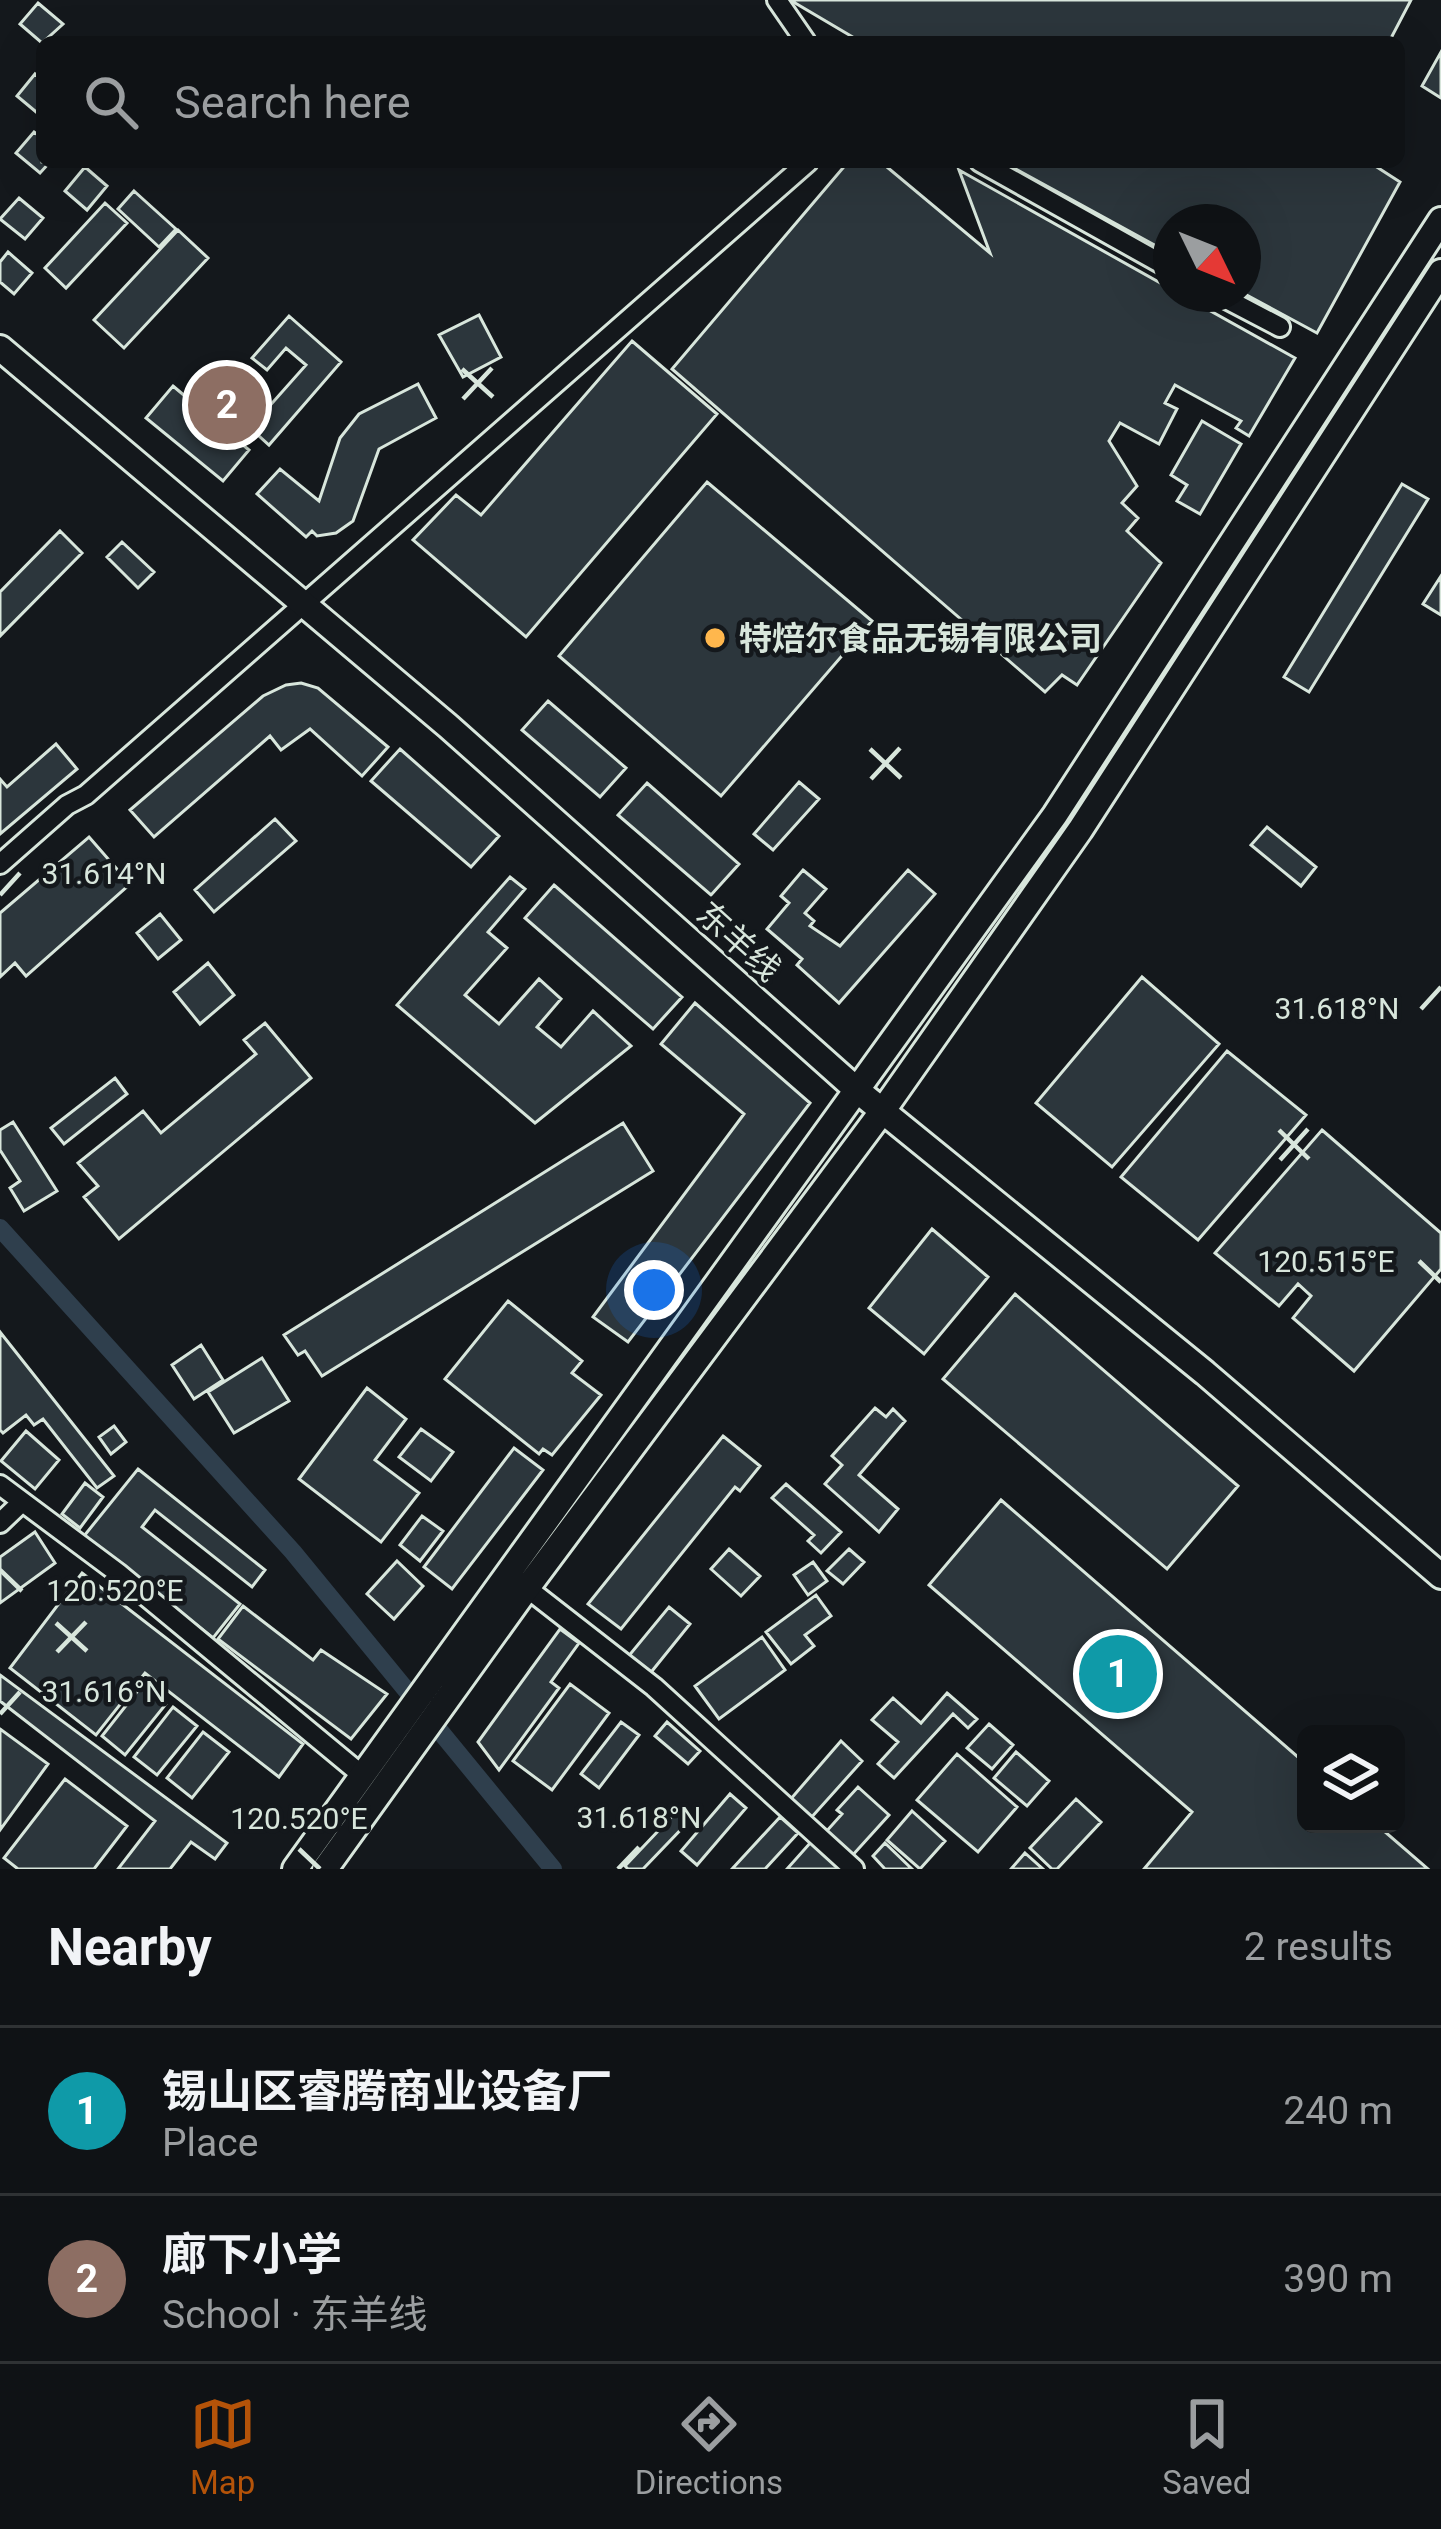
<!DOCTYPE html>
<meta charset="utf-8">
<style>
:root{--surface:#0f1215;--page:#1d2022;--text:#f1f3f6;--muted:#9b9ea0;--line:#2f3234;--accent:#b45309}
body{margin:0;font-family:Roboto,"Noto Sans SC",sans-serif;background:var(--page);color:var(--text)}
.controls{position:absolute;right:36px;bottom:36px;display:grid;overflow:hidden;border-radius:18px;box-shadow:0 12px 48px #0002}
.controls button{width:108px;height:108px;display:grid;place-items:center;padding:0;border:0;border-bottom:3px solid var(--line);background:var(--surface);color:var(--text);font:60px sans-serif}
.compass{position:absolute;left:1153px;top:204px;width:108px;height:108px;border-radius:50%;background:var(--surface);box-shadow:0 12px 48px #0002;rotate:133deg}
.you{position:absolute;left:654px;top:1290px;width:42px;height:42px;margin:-30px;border:9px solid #fff;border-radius:50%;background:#1a73e8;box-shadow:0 0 0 18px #1a73e833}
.badge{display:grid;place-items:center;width:78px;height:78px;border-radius:50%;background:var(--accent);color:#fff;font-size:39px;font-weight:700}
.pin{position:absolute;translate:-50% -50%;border:6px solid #fff;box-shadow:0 3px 12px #0006}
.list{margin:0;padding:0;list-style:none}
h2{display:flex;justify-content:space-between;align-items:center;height:156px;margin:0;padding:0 48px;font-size:51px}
h2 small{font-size:39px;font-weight:400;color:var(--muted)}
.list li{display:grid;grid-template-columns:78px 1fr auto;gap:36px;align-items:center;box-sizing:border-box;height:168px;padding:0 48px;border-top:3px solid var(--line)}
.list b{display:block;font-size:45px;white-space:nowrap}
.list p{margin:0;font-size:39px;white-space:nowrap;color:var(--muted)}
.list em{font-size:39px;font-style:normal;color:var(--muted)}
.icon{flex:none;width:66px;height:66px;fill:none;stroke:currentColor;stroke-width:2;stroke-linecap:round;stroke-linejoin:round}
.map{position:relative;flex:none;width:1441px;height:1869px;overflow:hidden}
.search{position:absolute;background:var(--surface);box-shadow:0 12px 48px #0002;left:36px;right:36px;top:36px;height:132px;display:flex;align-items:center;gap:30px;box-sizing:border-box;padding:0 42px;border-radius:18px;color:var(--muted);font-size:45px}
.sheet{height:492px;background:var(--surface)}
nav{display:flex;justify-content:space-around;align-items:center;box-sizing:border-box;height:168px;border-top:3px solid var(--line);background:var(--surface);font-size:33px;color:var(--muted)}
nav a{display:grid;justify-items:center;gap:6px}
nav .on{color:var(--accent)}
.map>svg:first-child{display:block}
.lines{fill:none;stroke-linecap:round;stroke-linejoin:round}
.canal{stroke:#2f3f4d;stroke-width:18}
.building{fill:#2c363c;stroke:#d8e6dc;stroke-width:3}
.minor-casing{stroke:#d8e6dc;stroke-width:24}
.major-casing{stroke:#d8e6dc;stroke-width:30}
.minor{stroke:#14181c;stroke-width:18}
.major{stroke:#14181c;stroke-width:24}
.ticks{fill:none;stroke:#d8e6dc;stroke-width:4.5}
.poi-dot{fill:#ffb74d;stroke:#14181c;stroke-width:4.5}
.labels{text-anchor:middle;stroke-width:9;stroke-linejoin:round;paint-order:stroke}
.poi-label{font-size:33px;font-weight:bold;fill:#d8e6dc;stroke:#14181c;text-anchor:start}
.street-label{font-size:33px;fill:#d8e6dc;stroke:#14181c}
.ticks-label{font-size:30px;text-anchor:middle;fill:#d8e6dc;stroke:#14181c;stroke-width:9;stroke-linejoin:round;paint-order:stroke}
</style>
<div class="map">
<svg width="1441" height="1869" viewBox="0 0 1441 1869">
<rect width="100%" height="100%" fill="#14181c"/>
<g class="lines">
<path class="canal" d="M 0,1228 L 293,1552 L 553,1869"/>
</g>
<path class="building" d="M 790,0 L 1411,0 L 1389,42 L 854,42 L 856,39 Z
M 38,3 L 63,24 L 42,43 L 20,24 Z
M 1441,52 L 1441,98 L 1422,86 Z
M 35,74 L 42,80 L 41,116 L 17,96 Z
M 34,132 L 42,138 L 42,162 L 50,162 L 40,173 L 16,153 Z
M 848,162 L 881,162 L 990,253 L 959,170 L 1171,289 L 1171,294 L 1180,294 L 1295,358 L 1249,436 L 1236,428 L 1241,421 L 1175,385 L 1165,403 L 1177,409 L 1159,444 L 1120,423 L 1109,441 L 1137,486 L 1122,503 L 1138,518 L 1127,531 L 1161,563 L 1077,685 L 1062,675 L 1045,692 L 672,369 Z
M 1003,162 L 1369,162 L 1400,182 L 1317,333 L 1243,293 L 1243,222 L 1171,222 L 1171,254 Z
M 85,167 L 107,186 L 87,210 L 65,191 Z
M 134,191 L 176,229 L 159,247 L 118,209 Z
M 19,198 L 43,218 L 25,239 L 0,219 Z
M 105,203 L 127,223 L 66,288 L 45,268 Z
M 178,230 L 208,258 L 124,348 L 94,320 Z
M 8,252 L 32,273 L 14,294 L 0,282 L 0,262 Z
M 479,315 L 501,357 L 463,377 L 439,335 Z
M 289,316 L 341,362 L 269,445 L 250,428 L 306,365 L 286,348 L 267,370 L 252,358 Z
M 632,341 L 717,414 L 526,637 L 413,540 L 456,495 L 481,515 Z
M 418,384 L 436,418 L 379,449 L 353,521 L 336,533 L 317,536 L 312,531 L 306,537 L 257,494 L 280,469 L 319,501 L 340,438 L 359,414 Z
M 173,386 L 249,450 L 223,481 L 146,418 Z
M 1202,421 L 1241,444 L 1200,514 L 1177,501 L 1187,485 L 1171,475 Z
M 707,482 L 872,621 L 721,796 L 559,656 Z
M 1402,484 L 1428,499 L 1309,692 L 1284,677 Z
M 60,531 L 82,553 L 0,636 L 0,592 Z
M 122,542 L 154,572 L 138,588 L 107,557 Z
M 1441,576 L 1441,615 L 1423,604 Z
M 301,683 L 318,688 L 388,747 L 362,776 L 310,729 L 281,750 L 270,736 L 154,837 L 130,810 L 263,696 L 286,685 Z
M 548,701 L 626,768 L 600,797 L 522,730 Z
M 56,744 L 77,769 L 0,834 L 0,779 L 7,787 Z
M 400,749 L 499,836 L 471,867 L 371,781 Z
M 799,782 L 819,799 L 773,850 L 754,834 Z
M 647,783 L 739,864 L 711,895 L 618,815 Z
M 275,819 L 296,841 L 214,912 L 195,890 Z
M 1267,827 L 1316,867 L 1301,886 L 1251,845 Z
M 89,837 L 130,884 L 26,976 L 15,963 L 0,977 L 0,913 Z
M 803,870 L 826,889 L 805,913 L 814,921 L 810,926 L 840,946 L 908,870 L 935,894 L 839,1003 L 797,965 L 802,959 L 767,929 L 789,903 L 781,896 Z
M 510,877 L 525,889 L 488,932 L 507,948 L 465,995 L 499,1024 L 539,979 L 561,999 L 537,1027 L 561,1047 L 593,1011 L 631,1046 L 535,1123 L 397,1005 Z
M 554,885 L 682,997 L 653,1029 L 525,918 Z
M 160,914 L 181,940 L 158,959 L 137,933 Z
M 208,963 L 234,995 L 200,1024 L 174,992 Z
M 1142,977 L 1219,1044 L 1112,1167 L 1036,1103 Z
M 695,1003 L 810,1103 L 628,1342 L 593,1317 L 744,1114 L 661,1044 Z
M 265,1023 L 311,1078 L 119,1239 L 84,1197 L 98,1186 L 78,1163 L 143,1111 L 161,1133 L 256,1054 L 244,1040 Z
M 1227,1051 L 1306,1115 L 1198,1240 L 1121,1177 Z
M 115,1078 L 127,1094 L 64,1144 L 51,1128 Z
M 13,1122 L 57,1191 L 24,1211 L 10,1188 L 20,1181 L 0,1150 L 0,1130 Z
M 623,1123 L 653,1171 L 322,1376 L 305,1351 L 298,1355 L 284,1335 Z
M 1322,1130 L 1441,1233 L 1441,1269 L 1354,1371 L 1293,1318 L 1311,1296 L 1298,1284 L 1279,1306 L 1215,1253 Z
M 932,1229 L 988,1277 L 924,1354 L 869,1308 Z
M 1015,1294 L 1238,1486 L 1167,1569 L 943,1379 Z
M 508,1301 L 582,1361 L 572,1373 L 601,1395 L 552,1455 L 543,1449 L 539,1454 L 445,1379 Z
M 0,1332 L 114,1476 L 97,1488 L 43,1419 L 34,1425 L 26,1415 L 3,1433 L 0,1430 Z
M 201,1345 L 223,1380 L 194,1399 L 172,1365 Z
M 262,1358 L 289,1401 L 234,1433 L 208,1392 Z
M 367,1388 L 406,1419 L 375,1460 L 419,1493 L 381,1542 L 299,1479 Z
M 875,1408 L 886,1417 L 893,1409 L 905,1421 L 859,1475 L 898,1509 L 879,1532 L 825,1484 L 842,1465 L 832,1456 Z
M 114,1426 L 126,1442 L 111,1454 L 99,1437 Z
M 421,1429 L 453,1452 L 431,1481 L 399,1457 Z
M 26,1431 L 59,1460 L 35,1489 L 1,1461 Z
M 723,1436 L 760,1466 L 740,1491 L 735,1487 L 621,1629 L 588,1604 Z
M 514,1448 L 543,1470 L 452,1589 L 424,1567 Z
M 138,1469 L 265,1570 L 252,1587 L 155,1510 L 142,1527 L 240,1604 L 213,1638 L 84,1536 Z
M 85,1483 L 103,1497 L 80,1528 L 62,1514 Z
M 786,1484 L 841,1532 L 821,1553 L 808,1541 L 814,1535 L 772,1498 Z
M 1001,1500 L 1306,1764 L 1306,1824 L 1376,1824 L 1428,1869 L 1144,1869 L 1192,1812 L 929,1585 Z
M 422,1516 L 443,1531 L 420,1561 L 400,1545 Z
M 35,1532 L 55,1563 L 0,1603 L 0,1557 Z
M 729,1549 L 760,1576 L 741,1596 L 711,1569 Z
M 849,1549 L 864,1562 L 843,1584 L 827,1571 Z
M 397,1561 L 423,1586 L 394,1619 L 367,1594 Z
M 813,1562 L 827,1581 L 808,1595 L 794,1575 Z
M 82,1573 L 303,1744 L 279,1777 L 145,1673 L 96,1735 L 10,1668 Z
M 816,1595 L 831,1616 L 805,1635 L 814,1646 L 791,1664 L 766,1632 Z
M 243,1606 L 313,1660 L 321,1650 L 387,1694 L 351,1739 L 218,1639 Z
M 669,1607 L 690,1624 L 648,1676 L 627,1658 Z
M 560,1629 L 579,1643 L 551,1682 L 559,1688 L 499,1770 L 478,1742 Z
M 762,1637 L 785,1670 L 719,1719 L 695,1686 Z
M 0,1675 L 227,1843 L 215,1859 L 191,1842 L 170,1869 L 118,1869 L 155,1821 L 0,1701 Z
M 143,1684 L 166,1704 L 125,1755 L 102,1736 Z
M 570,1684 L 609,1713 L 552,1790 L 513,1761 Z
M 947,1693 L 977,1719 L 968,1728 L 953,1714 L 894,1778 L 878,1764 L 898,1742 L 872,1720 L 893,1698 L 921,1723 Z
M 173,1707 L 197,1726 L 157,1775 L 134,1757 Z
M 621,1722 L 639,1735 L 599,1788 L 581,1774 Z
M 667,1722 L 700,1751 L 688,1764 L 655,1736 Z
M 989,1724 L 1013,1745 L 992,1769 L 967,1748 Z
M 0,1729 L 48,1764 L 0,1830 Z
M 203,1732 L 229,1752 L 192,1798 L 167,1778 Z
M 841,1741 L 862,1761 L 810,1819 L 789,1801 Z
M 1016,1752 L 1049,1781 L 1027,1806 L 994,1778 Z
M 957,1754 L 1017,1807 L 978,1852 L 917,1800 Z
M 65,1779 L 127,1826 L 94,1869 L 18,1869 L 4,1858 Z
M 858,1787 L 889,1815 L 851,1857 L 824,1834 L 842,1814 L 837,1810 Z
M 730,1794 L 746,1808 L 697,1865 L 681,1851 Z
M 1076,1799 L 1101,1822 L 1057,1869 L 1052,1869 L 1030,1848 Z
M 677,1811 L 689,1821 L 643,1869 L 628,1869 L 625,1866 Z
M 912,1811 L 945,1841 L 920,1869 L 887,1840 Z
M 780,1817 L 798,1833 L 765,1869 L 732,1869 Z
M 811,1842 L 842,1869 L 787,1869 Z
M 885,1843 L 912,1869 L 885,1869 L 873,1856 Z
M 1025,1853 L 1043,1869 L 1011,1869 Z"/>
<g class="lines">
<defs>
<path id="minor" d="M 777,0 L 806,42
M 980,162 L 1171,269
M 1217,294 L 1280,327
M 0,864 L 67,805 L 86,795 L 808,162
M 0,1485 L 118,1573 L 363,1776
M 0,1523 L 22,1502
M 527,1588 L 654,1687 L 854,1869"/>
<path id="major" d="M 0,348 L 448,726 L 858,1091 L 1205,1373 L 1441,1576
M 295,1869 L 1055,815 L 1441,220
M 325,1869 L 527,1588 L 884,1109 L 1080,830 L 1441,272"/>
</defs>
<use href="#minor" class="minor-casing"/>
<use href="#major" class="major-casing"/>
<use href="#minor" class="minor"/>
<use href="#major" class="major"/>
</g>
<path class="ticks" d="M 462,369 L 493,397M 463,399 L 492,368M 870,749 L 901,778M 871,779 L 900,748M 0,895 L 20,873M 1421,1009 L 1441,987M 1279,1130 L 1309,1159M 1280,1160 L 1308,1129M 1419,1261 L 1441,1282M 0,1570 L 22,1591M 56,1623 L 87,1651M 57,1652 L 86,1622M 0,1714 L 20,1692M 299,1849 L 320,1869M 618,1869 L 639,1847"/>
<circle class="poi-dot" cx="715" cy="638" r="12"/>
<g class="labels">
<g class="poi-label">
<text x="739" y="650">特焙尔食品无锡有限公司</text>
</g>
<g class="street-label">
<text transform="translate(739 941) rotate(42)" y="12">东羊线</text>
</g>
</g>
<g class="ticks-label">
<text x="104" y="884">31.614°N</text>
<text x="1337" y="1019">31.618°N</text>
<text x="1326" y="1272">120.515°E</text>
<text x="115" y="1601">120.520°E</text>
<text x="104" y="1702">31.616°N</text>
<text x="639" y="1828">31.618°N</text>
<text x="299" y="1829">120.520°E</text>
</g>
</svg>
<div class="controls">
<button><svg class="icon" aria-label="layers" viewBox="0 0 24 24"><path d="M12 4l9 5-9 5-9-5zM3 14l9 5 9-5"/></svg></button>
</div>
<svg class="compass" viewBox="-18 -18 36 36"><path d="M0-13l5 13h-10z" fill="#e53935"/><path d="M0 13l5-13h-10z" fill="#9b9ea0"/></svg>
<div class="you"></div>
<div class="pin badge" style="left:1118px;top:1674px;background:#0f9aa8">1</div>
<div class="pin badge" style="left:227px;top:405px;background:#8d6e63">2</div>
<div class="search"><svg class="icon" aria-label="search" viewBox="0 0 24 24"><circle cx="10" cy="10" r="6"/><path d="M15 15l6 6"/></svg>Search here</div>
</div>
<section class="sheet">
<h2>Nearby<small>2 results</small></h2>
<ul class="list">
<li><span class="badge" style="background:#0f9aa8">1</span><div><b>锡山区睿腾商业设备厂</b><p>Place</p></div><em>240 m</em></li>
<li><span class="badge" style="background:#8d6e63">2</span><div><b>廊下小学</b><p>School · 东羊线</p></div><em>390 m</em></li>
</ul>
</section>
<nav>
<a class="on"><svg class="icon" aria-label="map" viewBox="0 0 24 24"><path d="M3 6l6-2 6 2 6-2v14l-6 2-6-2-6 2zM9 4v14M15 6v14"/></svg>Map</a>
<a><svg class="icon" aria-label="directions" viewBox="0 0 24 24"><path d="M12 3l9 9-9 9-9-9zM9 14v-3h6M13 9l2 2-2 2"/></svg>Directions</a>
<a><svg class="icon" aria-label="saved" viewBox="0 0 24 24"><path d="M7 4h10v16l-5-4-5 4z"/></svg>Saved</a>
</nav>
